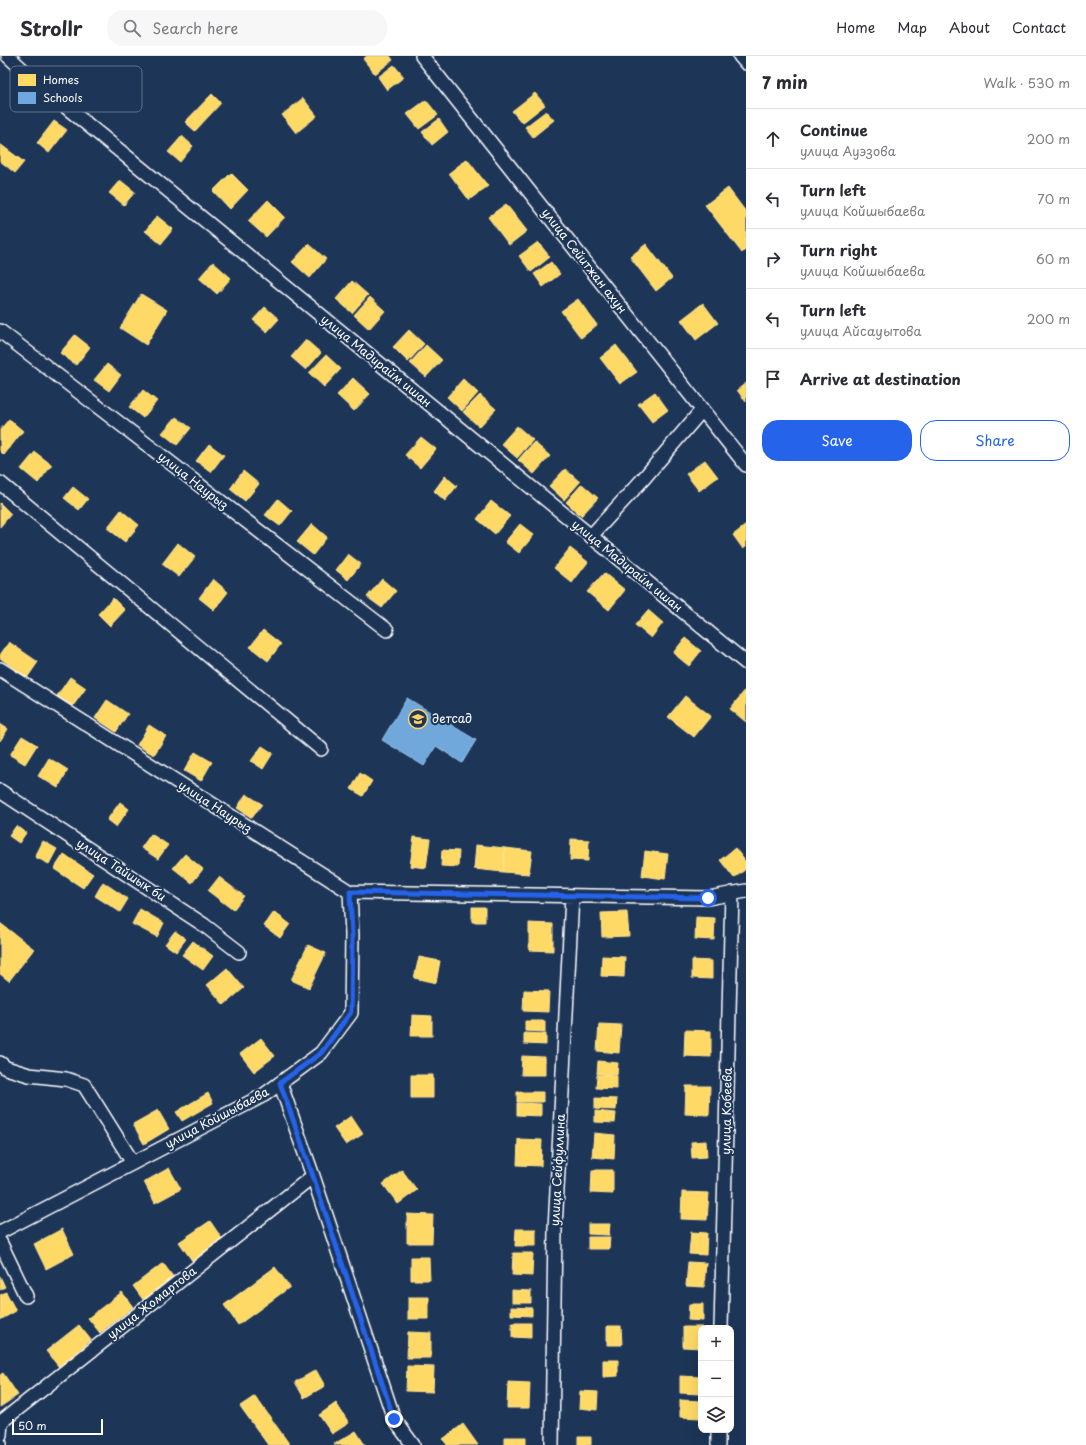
<!DOCTYPE html>
<meta charset="utf-8">
<style>
:root{--surface:#fff;--page:#f7f7f7;--text:#2b2b33;--muted:#7c7c81;--line:#e1e1e2;--accent:#2563eb}
body{margin:0;font-family:"Playpen Sans",sans-serif;background:var(--page);color:var(--text)}
.controls{position:absolute;right:12px;bottom:12px;display:grid;overflow:hidden;border-radius:8px;box-shadow:0 4px 16px #0002}
.controls button{width:36px;height:36px;display:grid;place-items:center;padding:0;border:0;border-bottom:1px solid var(--line);background:var(--surface);color:var(--text);font:20px sans-serif}
.scale{position:absolute;left:12px;bottom:10px;width:91px;box-sizing:border-box;padding-left:4px;border:2px solid #fff;border-top:0;font-size:11px;line-height:14px;white-space:nowrap;color:#fff;-webkit-text-stroke:3px #1d3557;paint-order:stroke}
.stop{position:absolute;width:12px;height:12px;margin:-9px;border:3px solid #2563eb;border-radius:50%;background:#fff}
.stop.end{background:#2563eb;border-color:#fff;box-shadow:0 1px 4px #0008}
.list{margin:0;padding:0;list-style:none}
h2{display:flex;justify-content:space-between;align-items:center;height:52px;margin:0;padding:0 16px;font-size:17px}
h2 small{font-size:13px;font-weight:400;color:var(--muted)}
.list li{display:grid;grid-template-columns:26px 1fr auto;gap:12px;align-items:center;box-sizing:border-box;height:60px;padding:0 16px;border-top:1px solid var(--line)}
.list b{display:block;font-size:15px;white-space:nowrap}
.list p{margin:0;font-size:13px;white-space:nowrap;color:var(--muted)}
.list em{font-size:13px;font-style:normal;color:var(--muted)}
.actions{display:flex;gap:8px;padding:12px 16px}
.actions a{flex:1;padding:9px 0;border:1px solid var(--accent);border-radius:16px;text-align:center;font-size:14px;color:var(--accent)}
.actions .main{background:var(--accent);color:#fff}
.icon{flex:none;width:22px;height:22px;fill:none;stroke:currentColor;stroke-width:2;stroke-linecap:round;stroke-linejoin:round}
.map{position:relative;flex:none;width:746px;height:1389px;overflow:hidden}
header{display:flex;align-items:center;gap:24px;box-sizing:border-box;height:56px;padding:0 20px;background:var(--surface);border-bottom:1px solid var(--line)}
header strong{font-size:19px}
nav{display:flex;gap:22px;margin-inline-start:auto;font-size:14px}
.search{width:280px;height:36px;background:var(--page);display:flex;align-items:center;gap:10px;box-sizing:border-box;padding:0 14px;border-radius:16px;color:var(--muted);font-size:15px}
main{display:flex}
aside{flex:1;background:var(--surface)}
.map>svg:first-child{display:block}
.homes{fill:#ffd966;stroke:#ffe494}
.schools{fill:#6fa8dc;stroke:#9ac2e6}
.lines{fill:none;stroke-linecap:round;stroke-linejoin:round}
.minor-casing{stroke:#fff;stroke-width:16}
.minor{stroke:#1d3557;stroke-width:13}
.route{stroke:#2563eb;stroke-width:5}
.labels{text-anchor:middle;stroke-width:4;stroke-linejoin:round;paint-order:stroke}
.street-label{font-size:12px;fill:#fff;stroke:#1d3557}
.poi-label{font-size:12px;fill:#fff;stroke:#1d3557;text-anchor:start}
.key{fill:#1d3557;stroke:#617289;stroke-width:1}
.key-label{font-size:11px;fill:#fff}
</style>
<header>
<strong>Strollr</strong>
<div class="search"><svg class="icon" aria-label="search" viewBox="0 0 24 24"><circle cx="10" cy="10" r="6"/><path d="M15 15l6 6"/></svg>Search here</div>
<nav><a>Home</a><a>Map</a><a>About</a><a>Contact</a></nav>
</header>
<main>
<div class="map">
<svg width="746" height="1389" viewBox="0 0 746 1389">
<rect width="100%" height="100%" fill="#1d3557"/>
<filter id="ink" filterUnits="userSpaceOnUse"><feTurbulence type="fractalNoise" baseFrequency=".025" numOctaves="2"/><feDisplacementMap in="SourceGraphic" scale="8" xChannelSelector="R" yChannelSelector="G"/><feConvolveMatrix kernelMatrix="1 2 1 2 8 2 1 2 1" color-interpolation-filters="sRGB"/></filter>
<g filter="url(#ink)">
<path class="homes" d="M 367,0 L 390,0 L 393,4 L 375,18 L 363,3 Z
M 394,9 L 404,21 L 387,34 L 378,21 Z
M 535,37 L 545,49 L 522,67 L 512,55 Z
M 212,38 L 221,47 L 195,75 L 185,66 Z
M 303,42 L 317,60 L 296,77 L 282,59 Z
M 426,44 L 438,59 L 419,73 L 407,58 Z
M 546,55 L 554,64 L 533,81 L 525,71 Z
M 439,63 L 448,76 L 432,89 L 422,76 Z
M 54,65 L 67,74 L 49,97 L 37,87 Z
M 182,80 L 193,90 L 180,106 L 168,96 Z
M 0,88 L 24,106 L 15,117 L 0,105 Z
M 467,103 L 488,130 L 469,144 L 449,117 Z
M 231,117 L 248,134 L 230,153 L 213,135 Z
M 120,124 L 135,136 L 124,149 L 109,137 Z
M 728,132 L 746,156 L 746,193 L 742,197 L 705,149 Z
M 268,144 L 285,161 L 266,181 L 248,165 Z
M 506,148 L 527,175 L 509,189 L 488,161 Z
M 157,160 L 173,173 L 161,188 L 145,175 Z
M 538,186 L 550,201 L 531,216 L 519,200 Z
M 309,188 L 326,203 L 310,222 L 292,206 Z
M 646,188 L 672,222 L 656,235 L 630,201 Z
M 213,206 L 231,222 L 217,238 L 199,222 Z
M 551,206 L 560,218 L 543,231 L 534,218 Z
M 352,225 L 368,239 L 352,257 L 336,243 Z
M 141,238 L 167,254 L 146,289 L 120,272 Z
M 370,241 L 385,255 L 369,273 L 354,259 Z
M 578,243 L 597,269 L 581,282 L 561,255 Z
M 703,247 L 718,267 L 696,284 L 681,264 Z
M 265,251 L 279,263 L 267,276 L 253,264 Z
M 409,274 L 424,288 L 408,306 L 393,291 Z
M 75,279 L 90,291 L 76,309 L 60,297 Z
M 306,284 L 321,297 L 306,314 L 291,301 Z
M 426,289 L 442,304 L 426,321 L 410,307 Z
M 616,289 L 637,316 L 620,328 L 600,302 Z
M 326,299 L 341,313 L 324,331 L 309,317 Z
M 107,308 L 121,319 L 109,335 L 94,324 Z
M 353,322 L 370,338 L 354,355 L 337,339 Z
M 463,323 L 478,337 L 462,355 L 447,341 Z
M 746,327 L 746,346 L 737,334 Z
M 143,334 L 157,345 L 143,362 L 129,351 Z
M 655,336 L 668,354 L 652,366 L 638,348 Z
M 480,339 L 496,353 L 479,371 L 463,356 Z
M 176,361 L 191,372 L 177,389 L 162,377 Z
M 9,363 L 23,375 L 4,399 L 0,395 L 0,374 Z
M 517,370 L 533,384 L 517,402 L 501,388 Z
M 421,381 L 436,393 L 420,412 L 405,399 Z
M 534,386 L 550,400 L 534,418 L 518,404 Z
M 209,388 L 224,399 L 211,416 L 196,405 Z
M 35,396 L 52,409 L 38,427 L 21,413 Z
M 705,404 L 718,421 L 699,435 L 686,418 Z
M 565,413 L 580,426 L 564,444 L 549,430 Z
M 243,415 L 259,428 L 245,445 L 230,433 Z
M 445,420 L 457,430 L 445,445 L 434,435 Z
M 582,428 L 598,442 L 581,460 L 566,446 Z
M 73,431 L 88,443 L 79,454 L 64,442 Z
M 278,443 L 292,455 L 280,470 L 265,459 Z
M 491,445 L 510,460 L 495,478 L 477,463 Z
M 0,447 L 11,458 L 0,471 Z
M 121,454 L 139,469 L 125,486 L 107,472 Z
M 312,468 L 327,481 L 313,499 L 297,486 Z
M 520,468 L 534,479 L 519,497 L 505,486 Z
M 746,469 L 746,491 L 743,493 L 733,479 Z
M 178,487 L 195,501 L 179,521 L 162,508 Z
M 570,492 L 588,506 L 572,527 L 554,512 Z
M 348,498 L 361,508 L 348,524 L 336,514 Z
M 604,517 L 625,534 L 609,554 L 587,536 Z
M 213,523 L 228,536 L 214,554 L 199,542 Z
M 382,523 L 396,535 L 382,552 L 367,541 Z
M 113,542 L 125,554 L 110,570 L 98,558 Z
M 648,554 L 663,567 L 651,582 L 635,569 Z
M 263,574 L 281,588 L 268,605 L 250,591 Z
M 685,582 L 701,595 L 689,610 L 673,597 Z
M 9,586 L 38,606 L 27,622 L 0,602 L 0,599 Z
M 70,621 L 86,632 L 73,650 L 57,640 Z
M 746,633 L 746,666 L 730,653 Z
M 685,640 L 711,660 L 694,681 L 668,661 Z
M 107,644 L 128,658 L 116,676 L 95,662 Z
M 0,668 L 8,673 L 0,685 Z
M 149,669 L 166,680 L 154,699 L 137,689 Z
M 22,680 L 37,689 L 25,708 L 10,699 Z
M 262,690 L 273,697 L 263,713 L 251,705 Z
M 195,696 L 212,706 L 201,725 L 184,715 Z
M 49,702 L 68,714 L 58,732 L 38,720 Z
M 360,717 L 372,725 L 363,740 L 351,733 Z
M 246,738 L 262,748 L 252,762 L 237,752 Z
M 120,746 L 129,753 L 116,771 L 107,764 Z
M 16,770 L 26,777 L 19,787 L 9,780 Z
M 151,778 L 168,789 L 158,803 L 141,792 Z
M 414,781 L 430,783 L 426,812 L 410,810 Z
M 571,783 L 589,784 L 588,805 L 570,804 Z
M 43,785 L 57,793 L 49,808 L 35,801 Z
M 476,789 L 505,792 L 503,816 L 474,813 Z
M 505,792 L 532,795 L 529,818 L 503,816 Z
M 735,792 L 746,806 L 746,813 L 734,822 L 720,804 Z
M 442,794 L 459,795 L 458,811 L 441,810 Z
M 645,795 L 668,798 L 665,823 L 642,820 Z
M 64,798 L 93,818 L 83,832 L 54,813 Z
M 185,798 L 203,813 L 192,827 L 173,812 Z
M 219,821 L 244,840 L 233,854 L 208,835 Z
M 103,826 L 128,843 L 120,856 L 95,840 Z
M 472,851 L 485,851 L 485,866 L 472,866 Z
M 140,853 L 164,867 L 157,881 L 132,868 Z
M 274,856 L 290,868 L 280,882 L 264,870 Z
M 627,856 L 629,880 L 602,881 L 601,857 Z
M 696,861 L 715,862 L 714,884 L 695,883 Z
M 0,867 L 34,893 L 9,925 L 0,918 Z
M 529,867 L 553,868 L 553,895 L 529,894 Z
M 175,875 L 186,883 L 176,896 L 165,888 Z
M 193,885 L 213,900 L 203,914 L 182,899 Z
M 308,889 L 326,897 L 309,932 L 291,924 Z
M 602,900 L 625,901 L 624,921 L 601,920 Z
M 419,901 L 440,905 L 436,927 L 414,922 Z
M 692,904 L 712,905 L 712,923 L 692,922 Z
M 227,912 L 244,932 L 224,949 L 207,929 Z
M 524,934 L 549,935 L 548,956 L 523,955 Z
M 412,959 L 432,960 L 432,980 L 411,980 Z
M 525,965 L 545,965 L 545,976 L 525,975 Z
M 599,968 L 621,969 L 619,997 L 597,995 Z
M 685,974 L 711,975 L 711,1001 L 684,1000 Z
M 524,977 L 546,978 L 546,989 L 524,988 Z
M 261,982 L 275,1000 L 254,1016 L 240,998 Z
M 522,1000 L 545,1001 L 545,1019 L 521,1019 Z
M 598,1005 L 618,1007 L 617,1019 L 597,1018 Z
M 411,1019 L 433,1019 L 433,1042 L 411,1042 Z
M 597,1019 L 617,1020 L 617,1033 L 596,1032 Z
M 686,1030 L 710,1030 L 709,1059 L 685,1058 Z
M 517,1036 L 543,1036 L 543,1046 L 517,1046 Z
M 208,1037 L 213,1047 L 182,1065 L 176,1056 Z
M 595,1042 L 617,1043 L 616,1054 L 595,1053 Z
M 517,1047 L 541,1048 L 541,1060 L 517,1059 Z
M 158,1054 L 169,1073 L 144,1088 L 133,1068 Z
M 595,1055 L 616,1057 L 615,1067 L 595,1066 Z
M 351,1060 L 363,1078 L 346,1089 L 334,1072 Z
M 594,1077 L 615,1079 L 614,1103 L 592,1101 Z
M 518,1083 L 542,1084 L 541,1110 L 517,1109 Z
M 706,1085 L 707,1101 L 692,1102 L 691,1086 Z
M 169,1112 L 181,1133 L 155,1147 L 144,1126 Z
M 402,1114 L 417,1134 L 398,1148 L 383,1128 Z
M 592,1114 L 613,1114 L 613,1138 L 591,1137 Z
M 682,1136 L 709,1137 L 707,1164 L 681,1163 Z
M 407,1158 L 433,1159 L 432,1187 L 407,1187 Z
M 210,1165 L 223,1184 L 193,1206 L 179,1186 Z
M 588,1168 L 610,1168 L 609,1179 L 588,1178 Z
M 62,1173 L 74,1198 L 46,1213 L 34,1188 Z
M 516,1173 L 536,1173 L 536,1190 L 515,1190 Z
M 691,1176 L 707,1177 L 706,1199 L 689,1198 Z
M 588,1181 L 610,1181 L 609,1193 L 588,1193 Z
M 513,1197 L 533,1197 L 532,1220 L 512,1219 Z
M 411,1201 L 429,1201 L 430,1224 L 411,1224 Z
M 688,1206 L 706,1207 L 704,1231 L 686,1230 Z
M 163,1207 L 174,1222 L 144,1245 L 133,1230 Z
M 275,1211 L 290,1231 L 238,1269 L 224,1249 Z
M 0,1220 L 5,1231 L 0,1234 Z
M 512,1234 L 531,1235 L 531,1247 L 512,1247 Z
M 6,1236 L 16,1255 L 0,1264 L 0,1239 Z
M 122,1236 L 133,1251 L 100,1277 L 88,1262 Z
M 408,1241 L 429,1241 L 429,1263 L 408,1263 Z
M 689,1248 L 703,1248 L 703,1265 L 688,1264 Z
M 511,1251 L 532,1252 L 532,1260 L 511,1259 Z
M 512,1267 L 531,1267 L 531,1282 L 512,1281 Z
M 79,1269 L 91,1284 L 59,1311 L 46,1295 Z
M 607,1270 L 621,1270 L 622,1289 L 607,1289 Z
M 683,1271 L 702,1271 L 701,1272 L 701,1292 L 683,1291 Z
M 408,1276 L 431,1277 L 431,1302 L 407,1302 Z
M 603,1304 L 618,1304 L 618,1320 L 603,1321 Z
M 407,1310 L 434,1311 L 433,1336 L 406,1335 Z
M 316,1314 L 325,1330 L 304,1342 L 295,1326 Z
M 3,1317 L 18,1339 L 0,1351 L 0,1319 Z
M 680,1320 L 701,1321 L 700,1338 L 680,1337 Z
M 508,1326 L 530,1327 L 529,1352 L 507,1352 Z
M 580,1335 L 598,1336 L 597,1354 L 579,1352 Z
M 255,1340 L 290,1389 L 268,1389 L 240,1350 Z
M 680,1344 L 701,1345 L 700,1362 L 680,1361 Z
M 336,1347 L 349,1367 L 332,1378 L 319,1359 Z
M 463,1368 L 478,1389 L 447,1389 L 443,1383 Z
M 356,1375 L 365,1389 L 334,1389 L 334,1388 Z
M 504,1381 L 526,1381 L 526,1389 L 504,1389 Z
M 578,1381 L 591,1381 L 591,1389 L 578,1389 Z"/>
<path class="schools" d="M 407,642 L 476,684 L 462,707 L 436,690 L 424,710 L 382,684 Z"/>
<g class="lines">
<defs>
<path id="minor" d="M 8,0 L 38,28 L 746,607
M 422,0 L 746,409
M 740,0 L 746,7
M 0,275 L 387,574
M 0,427 L 321,693
M 591,480 L 644,422 L 702,354
M 0,613 L 350,836
M 0,735 L 204,869 L 239,896
M 350,836 L 708,842 L 746,835
M 0,1007 L 6,1012 L 29,1019 L 66,1023 L 84,1029 L 133,1107
M 280,1027 L 313,1120 L 394,1363 L 413,1389
M 0,1176 L 264,1039 L 321,997 L 351,957 L 352,879 L 350,836
M 0,1186 L 26,1240
M 721,1272 L 732,837
M 0,1379 L 1,1366 L 313,1120
M 0,1388 L 0,1389
M 552,1389 L 555,1173 L 572,840
M 718,1389 L 718,1374"/>
</defs>
<use href="#minor" class="minor-casing"/>
<use href="#minor" class="minor"/>
</g>
</g>
<g class="lines" filter="url(#ink)">
<path class="route" d="M 394,1363 L 313,1120 L 280,1027 L 321,997 L 351,956 L 352,879 L 350,836 L 708,842"/>
</g>
<defs>
<symbol id="school-ring" viewBox="-11 -11 22 22"><circle r="9.5" fill="#1d3557" stroke="#ffd166" stroke-width="1.5"/><path d="M0-5L7-2L0 1L-7-2ZM-4 1L0 2.5L4 1V4Q0 6-4 4Z" fill="#ffd166"/></symbol>
</defs>
<g fill-rule="evenodd">
<use href="#school-ring" x="407" y="652" width="22" height="22"/>
</g>
<g class="labels">
<g class="street-label">
<text transform="translate(584 205) rotate(52)" y="4">улица Сейитжан ахун</text>
<text transform="translate(376 305) rotate(39)" y="4">улица Мадирайм ишан</text>
<text transform="translate(193 425) rotate(38)" y="4">улица Наурыз</text>
<text transform="translate(627 510) rotate(39)" y="4">улица Мадирайм ишан</text>
<text transform="translate(215 751) rotate(33)" y="4">улица Наурыз</text>
<text transform="translate(121 814) rotate(33)" y="4">улица Тайшык би</text>
<text transform="translate(727 1055) rotate(-89)" y="4">улица Кобеева</text>
<text transform="translate(217 1062) rotate(-28)" y="4">улица Койшыбаева</text>
<text transform="translate(558 1114) rotate(-87)" y="4">улица Сейфуллина</text>
<text transform="translate(152 1247) rotate(-38)" y="4">улица Жомартова</text>
</g>
<g class="poi-label">
<text x="432" y="667">детсад</text>
</g>
</g>
<rect x="10" y="10" width="132" height="46" rx="6" class="key"/>
<rect x="18" y="18" width="18" height="12" fill="#ffd966"/>
<rect x="18" y="36" width="18" height="12" fill="#6fa8dc"/>
<g class="key-label">
<text x="43" y="28">Homes</text>
<text x="43" y="46">Schools</text>
</g>
</svg>
<div class="controls">
<button>+</button>
<button>−</button>
<button><svg class="icon" aria-label="layers" viewBox="0 0 24 24"><path d="M12 4l9 5-9 5-9-5zM3 14l9 5 9-5"/></svg></button>
</div>
<div class="scale">50 m</div>
<div class="stop" style="left:708px;top:842px"></div>
<div class="stop end" style="left:394px;top:1363px"></div>
</div>
<aside>
<h2>7 min<small>Walk · 530 m</small></h2>
<ul class="list">
<li><svg class="icon" aria-label="ahead" viewBox="0 0 24 24"><path d="M12 20V5M6 11l6-6 6 6"/></svg><div><b>Continue</b><p>улица Ауэзова</p></div><em>200 m</em></li>
<li><svg class="icon" aria-label="left" viewBox="0 0 24 24"><path d="M17 20v-9H6M10 6l-5 5 5 5"/></svg><div><b>Turn left</b><p>улица Койшыбаева</p></div><em>70 m</em></li>
<li><svg class="icon" aria-label="right" viewBox="0 0 24 24"><path d="M7 20v-9h11M14 6l5 5-5 5"/></svg><div><b>Turn right</b><p>улица Койшыбаева</p></div><em>60 m</em></li>
<li><svg class="icon" aria-label="left" viewBox="0 0 24 24"><path d="M17 20v-9H6M10 6l-5 5 5 5"/></svg><div><b>Turn left</b><p>улица Айсауытова</p></div><em>200 m</em></li>
<li><svg class="icon" aria-label="arrive" viewBox="0 0 24 24"><path d="M6 21V4h12l-3 4 3 4H6"/></svg><div><b>Arrive at destination</b></div></li>
</ul>
<div class="actions"><a class="main">Save</a><a>Share</a></div>
</aside>
</main>
